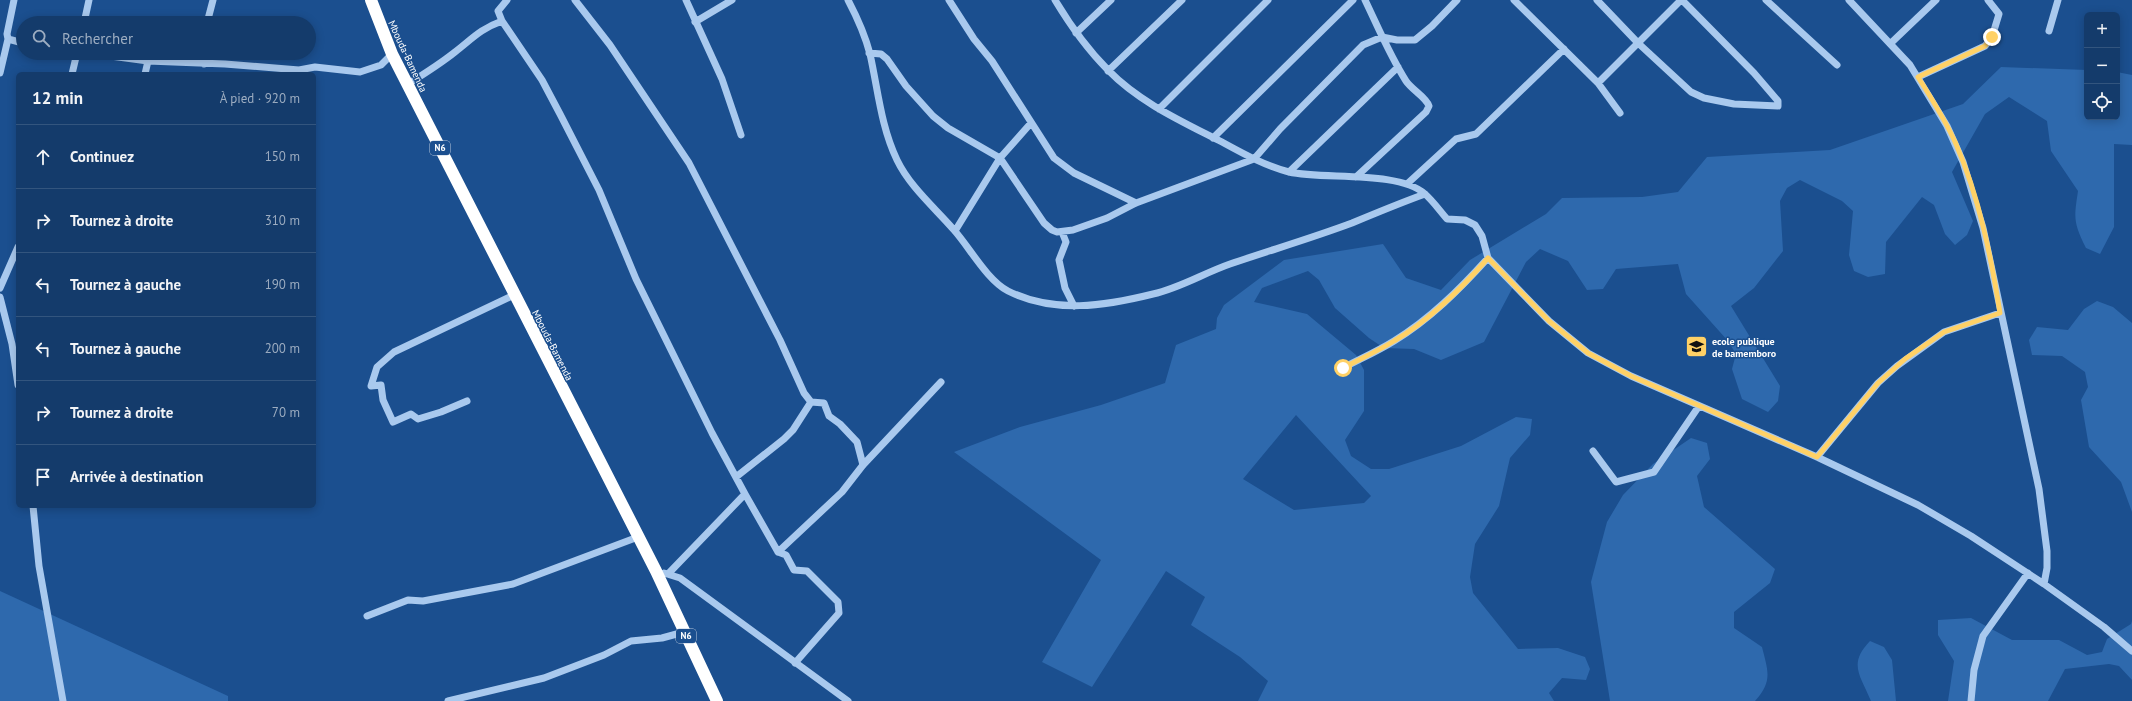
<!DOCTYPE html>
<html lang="fr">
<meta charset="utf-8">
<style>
:root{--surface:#143b6b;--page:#1d4271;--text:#f1f3f6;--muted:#9dadc1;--line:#33557e}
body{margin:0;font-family:"PT Sans",sans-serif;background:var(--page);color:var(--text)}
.controls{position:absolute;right:12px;top:12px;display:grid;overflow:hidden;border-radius:6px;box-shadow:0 2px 10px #0003}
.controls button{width:36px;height:36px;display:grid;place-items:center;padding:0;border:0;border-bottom:1px solid var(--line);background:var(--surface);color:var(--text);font:20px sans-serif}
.stop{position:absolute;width:12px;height:12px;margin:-9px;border:3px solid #ffd166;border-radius:50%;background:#fff}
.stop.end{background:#ffd166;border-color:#fff;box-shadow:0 1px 4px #0008}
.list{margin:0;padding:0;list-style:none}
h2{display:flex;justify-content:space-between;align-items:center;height:52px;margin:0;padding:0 16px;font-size:17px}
h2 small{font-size:13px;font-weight:400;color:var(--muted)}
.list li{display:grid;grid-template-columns:26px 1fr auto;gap:12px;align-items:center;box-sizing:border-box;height:64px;padding:0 16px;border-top:1px solid var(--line)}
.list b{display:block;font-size:15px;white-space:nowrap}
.list em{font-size:13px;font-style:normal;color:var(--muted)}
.icon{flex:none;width:22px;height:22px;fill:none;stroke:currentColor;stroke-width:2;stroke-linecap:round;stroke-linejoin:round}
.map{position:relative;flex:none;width:2132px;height:701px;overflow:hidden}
.search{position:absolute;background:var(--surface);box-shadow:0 2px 10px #0003;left:16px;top:16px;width:300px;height:44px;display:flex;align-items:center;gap:10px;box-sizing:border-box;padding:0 14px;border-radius:22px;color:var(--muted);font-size:15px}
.panel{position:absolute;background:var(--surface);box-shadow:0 2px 10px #0003;left:16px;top:72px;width:300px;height:436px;border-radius:6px}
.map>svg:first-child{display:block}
.green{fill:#2e69ad;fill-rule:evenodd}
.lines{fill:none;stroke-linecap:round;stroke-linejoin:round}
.minor{stroke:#a9c9ee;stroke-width:7}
.highway{stroke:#fff;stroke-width:12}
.route{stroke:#ffd166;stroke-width:5}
.labels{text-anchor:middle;stroke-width:3;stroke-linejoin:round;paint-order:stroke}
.shield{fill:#1b4f8f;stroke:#bbcadd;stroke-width:1}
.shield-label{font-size:9px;font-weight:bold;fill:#fff}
.street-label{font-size:10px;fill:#fff;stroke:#1b4f8f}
.poi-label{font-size:10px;font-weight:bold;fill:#fff;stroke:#1b4f8f;text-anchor:start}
</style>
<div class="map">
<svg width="2132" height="701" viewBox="0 0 2132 701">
<rect width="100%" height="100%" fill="#1b4f8f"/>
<path class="green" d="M 2001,67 L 2087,70 L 2087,117 L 2117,117 L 2117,72 L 2132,75 L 2132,145 L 2114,144 L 2114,227 L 2100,254 L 2086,248 C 2073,222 2074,218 2078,191 L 2051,151 L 2047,121 L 2009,97 L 1985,114 L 1952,172 L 1973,221 L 1967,235 L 1955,245 L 1945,234 L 1934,205 L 1922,197 L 1886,242 L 1885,274 L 1868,277 L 1854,271 L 1849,255 L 1853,211 L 1842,201 L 1800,180 L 1787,188 L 1780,201 L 1783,251 L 1754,288 L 1731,306 L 1780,386 L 1778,401 L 1768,412 L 1742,399 L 1732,369 L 1736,354 L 1728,341 L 1686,294 L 1678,264 L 1616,269 L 1603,289 L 1587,290 L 1568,261 L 1540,249 L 1526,262 L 1484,342 L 1441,360 L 1414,349 L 1384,348 L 1369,338 L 1335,308 L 1319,280 L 1308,271 L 1262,288 L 1254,302 L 1307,314 L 1356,355 L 1364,370 L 1364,411 L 1345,440 L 1351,456 L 1371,469 L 1389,469 L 1461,446 L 1516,417 L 1532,419 L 1530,435 L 1510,458 L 1499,506 L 1475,544 L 1470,577 L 1473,593 L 1518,649 L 1558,648 L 1585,657 L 1590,669 L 1586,680 L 1562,678 L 1549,693 L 1554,701 L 1258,701 L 1268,681 L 1240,657 L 1191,625 L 1205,597 L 1166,571 L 1092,687 L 1042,662 L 1101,560 L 954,452 L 1020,427 L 1101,405 L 1165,383 L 1176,345 L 1216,329 L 1217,318 L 1224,305 L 1284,260 L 1383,244 L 1406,278 L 1441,290 L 1470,260 L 1546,214 L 1562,198 L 1642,197 L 1678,192 L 1707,157 L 1830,150 L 1963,104 ZM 1296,415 L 1371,496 L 1364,503 L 1294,510 L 1243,479 Z
M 2097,301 L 2113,307 L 2132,323 L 2132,512 L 2121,482 L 2089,447 L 2081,400 L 2088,387 L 2085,372 L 2062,356 L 2032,355 L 2029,340 L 2037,327 L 2068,330 L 2084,309 Z
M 1691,438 L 1707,443 L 1710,459 L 1697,476 L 1704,507 L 1775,569 L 1770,583 L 1734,612 L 1734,628 L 1762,647 C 1768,671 1773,681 1755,701 L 1610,701 L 1591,582 L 1607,522 L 1623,495 L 1653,464 Z
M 0,591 L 228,696 L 228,701 L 0,701 Z
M 1971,618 L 2012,640 L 2059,640 L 2087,655 L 2102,652 L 2107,639 L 2131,624 L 2132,621 L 2132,680 L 2119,666 L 2109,664 L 2065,669 L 2048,701 L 1948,701 L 1954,661 L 1938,635 L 1938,620 Z
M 1870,641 L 1884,647 L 1892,660 L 1896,701 L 1871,701 C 1860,675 1848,664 1870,641 Z"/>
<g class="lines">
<path class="minor" d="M 14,0 L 7,34 L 8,39 L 23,43
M 507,0 L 498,11 L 502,21 L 542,80 L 560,114 L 599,190 L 636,279 L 712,433 L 745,494 L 668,574
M 575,0 L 610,45 L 689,163 L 780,340 L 804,393 L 811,402 L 793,430 L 784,439 L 736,477
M 686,0 L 722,79 L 741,135
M 848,0 C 857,17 865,35 870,54 C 878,90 881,127 897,160 C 910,187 935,208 954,230 C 970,248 987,280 1008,291 C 1054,314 1105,306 1153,294 C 1180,288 1204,273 1230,264 C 1271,250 1312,238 1352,223 C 1376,213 1400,203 1425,194
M 949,0 L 974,39 L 992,61 L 1054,158 L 1074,173 L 1136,203
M 1055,0 C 1070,25 1087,49 1108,70 C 1139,102 1181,121 1220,141 C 1242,153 1265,166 1289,172 C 1324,180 1398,170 1425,194 C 1433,201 1440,211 1447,219 L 1465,220 L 1475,225 L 1482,236 L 1488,258 L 1549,321 L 1588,353 L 1631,376 L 1817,457 L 1918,505 L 1971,536 L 2044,584 L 2104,627 L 2132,651
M 1514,0 L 1598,83 L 1620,113
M 1597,0 L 1638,43 L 1691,92 L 1704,98 L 1734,104 L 1778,106 L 1778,101 L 1754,73 L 1682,0
M 1766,0 L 1837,65
M 1849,0 L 1910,65 L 1947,126 L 1963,162 L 1983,228 L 2039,489 L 2047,551 L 2047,568 L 2044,584
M 695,22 L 732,0
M 84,23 L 89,0
M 207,23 L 213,0
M 2049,31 L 2058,0
M 1076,33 L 1111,0
M 1891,43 L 1936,0
M 88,53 L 148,61 L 225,64 L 299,70 L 315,67 L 360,72 L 381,65 L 392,54
M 869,53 L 881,54 L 887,59 L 906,86 L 933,116 L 948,128 L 1000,158 L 1044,223 L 1052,230 L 1057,232 L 1073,230 L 1107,218 L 1136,203 L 1254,159 L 1280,129 L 1363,45 L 1382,37 L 1397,40 L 1415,40 L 1432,26 L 1457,0
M 204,64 L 205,53
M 1108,71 L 1182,0
M 0,73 L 8,39
M 72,74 L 77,53
M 145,74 L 148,61
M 1918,77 L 1985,46 L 1992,37 L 1999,14 L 1988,0
M 1598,83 L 1681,0
M 408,84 C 424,74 440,64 455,52 C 472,39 480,29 502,21
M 1159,109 L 1268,0
M 1213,138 L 1353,0
M 1289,172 L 1398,67
M 1356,177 L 1426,112 L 1429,106 C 1426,97 1412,90 1406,81 C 1390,56 1378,27 1365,0
M 1407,184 L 1456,139 L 1476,134 L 1564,49
M 955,231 L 1000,158 L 1031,123
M 1062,232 L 1066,242 L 1059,260 L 1065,288 L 1074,306
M 0,288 L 18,247
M 0,297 L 12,344 L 18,385
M 1343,368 C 1360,359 1378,351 1394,341 C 1430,319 1460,289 1488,258
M 467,401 L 441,412 L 418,419 L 411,414 L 393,422 L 383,400 L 381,385 L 371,386 L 377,367 L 394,352 L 514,295
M 811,402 L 824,403 L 829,416 L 840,424 L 857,442 L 863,465
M 1593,451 L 1616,482 L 1654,472 L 1699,406
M 1817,457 L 1878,383 L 1897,366 L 1944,332 L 2000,313
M 745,494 L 778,552 L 786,555 L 794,570 L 807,571 L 838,602 L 839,613 L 795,663
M 33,506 L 39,566 L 63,701
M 778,552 L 842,492 L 863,465 L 941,382
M 664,573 L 680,578 L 848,701
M 367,616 L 408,600 L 423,601 L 513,584 L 638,537
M 448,701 L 544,678 L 604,655 L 631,641 L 662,638 L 684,632
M 1971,701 L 1974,670 L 1983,636 L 2028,573"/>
<path class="highway" d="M 371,0 L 392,54 L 656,571 L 717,701"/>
</g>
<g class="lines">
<path class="route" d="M 1343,368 C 1360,359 1378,351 1394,341 C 1430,320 1461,289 1488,258 L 1549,321 L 1588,353 L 1631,376 L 1817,457 L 1878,383 L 1905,359 L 1944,332 L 2000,313 C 1991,256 1979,197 1956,144 C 1946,121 1932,99 1918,77 L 1985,46 L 1992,37"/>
</g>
<defs>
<symbol id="school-square" viewBox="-11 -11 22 22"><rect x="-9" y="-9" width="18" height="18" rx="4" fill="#ffd166" stroke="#1b4f8f"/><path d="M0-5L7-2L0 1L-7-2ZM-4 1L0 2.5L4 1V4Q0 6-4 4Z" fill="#111"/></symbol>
</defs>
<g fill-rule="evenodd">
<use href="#school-square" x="1684" y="334" width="25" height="25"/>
</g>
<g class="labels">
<g class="shield">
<rect x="430" y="141" width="20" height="14" rx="3"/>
<rect x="676" y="629" width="20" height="14" rx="3"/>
</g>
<g class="shield-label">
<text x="440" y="151">N6</text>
<text x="686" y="639">N6</text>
</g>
<g class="street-label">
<text transform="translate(408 56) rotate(65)" y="4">Mbouda-Bamenda</text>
<text transform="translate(553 345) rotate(63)" y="4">Mbouda-Bamenda</text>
</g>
<g class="poi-label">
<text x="1712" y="345">ecole publique<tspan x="1712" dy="12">de bamemboro</tspan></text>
</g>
</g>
</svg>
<div class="controls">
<button>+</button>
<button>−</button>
<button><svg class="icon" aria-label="locate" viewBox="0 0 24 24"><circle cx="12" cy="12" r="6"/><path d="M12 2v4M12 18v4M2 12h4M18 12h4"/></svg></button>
</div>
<div class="stop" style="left:1343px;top:368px"></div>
<div class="stop end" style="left:1992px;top:37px"></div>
<div class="search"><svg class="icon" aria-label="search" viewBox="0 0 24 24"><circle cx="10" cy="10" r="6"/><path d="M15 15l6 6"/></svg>Rechercher</div>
<section class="panel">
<h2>12 min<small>À pied · 920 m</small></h2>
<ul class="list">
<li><svg class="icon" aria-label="ahead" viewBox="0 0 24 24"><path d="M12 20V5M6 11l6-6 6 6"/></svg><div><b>Continuez</b></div><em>150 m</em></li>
<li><svg class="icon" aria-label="right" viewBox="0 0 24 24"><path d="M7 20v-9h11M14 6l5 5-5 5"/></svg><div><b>Tournez à droite</b></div><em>310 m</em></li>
<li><svg class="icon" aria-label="left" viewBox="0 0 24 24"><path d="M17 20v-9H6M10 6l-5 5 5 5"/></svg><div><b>Tournez à gauche</b></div><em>190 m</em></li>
<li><svg class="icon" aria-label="left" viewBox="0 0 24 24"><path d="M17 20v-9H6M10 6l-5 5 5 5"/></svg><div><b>Tournez à gauche</b></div><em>200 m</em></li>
<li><svg class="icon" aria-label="right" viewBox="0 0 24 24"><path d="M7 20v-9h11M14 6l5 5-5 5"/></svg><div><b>Tournez à droite</b></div><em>70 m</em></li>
<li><svg class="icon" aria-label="arrive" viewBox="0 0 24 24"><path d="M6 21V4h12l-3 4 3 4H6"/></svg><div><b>Arrivée à destination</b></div></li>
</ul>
</section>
</div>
